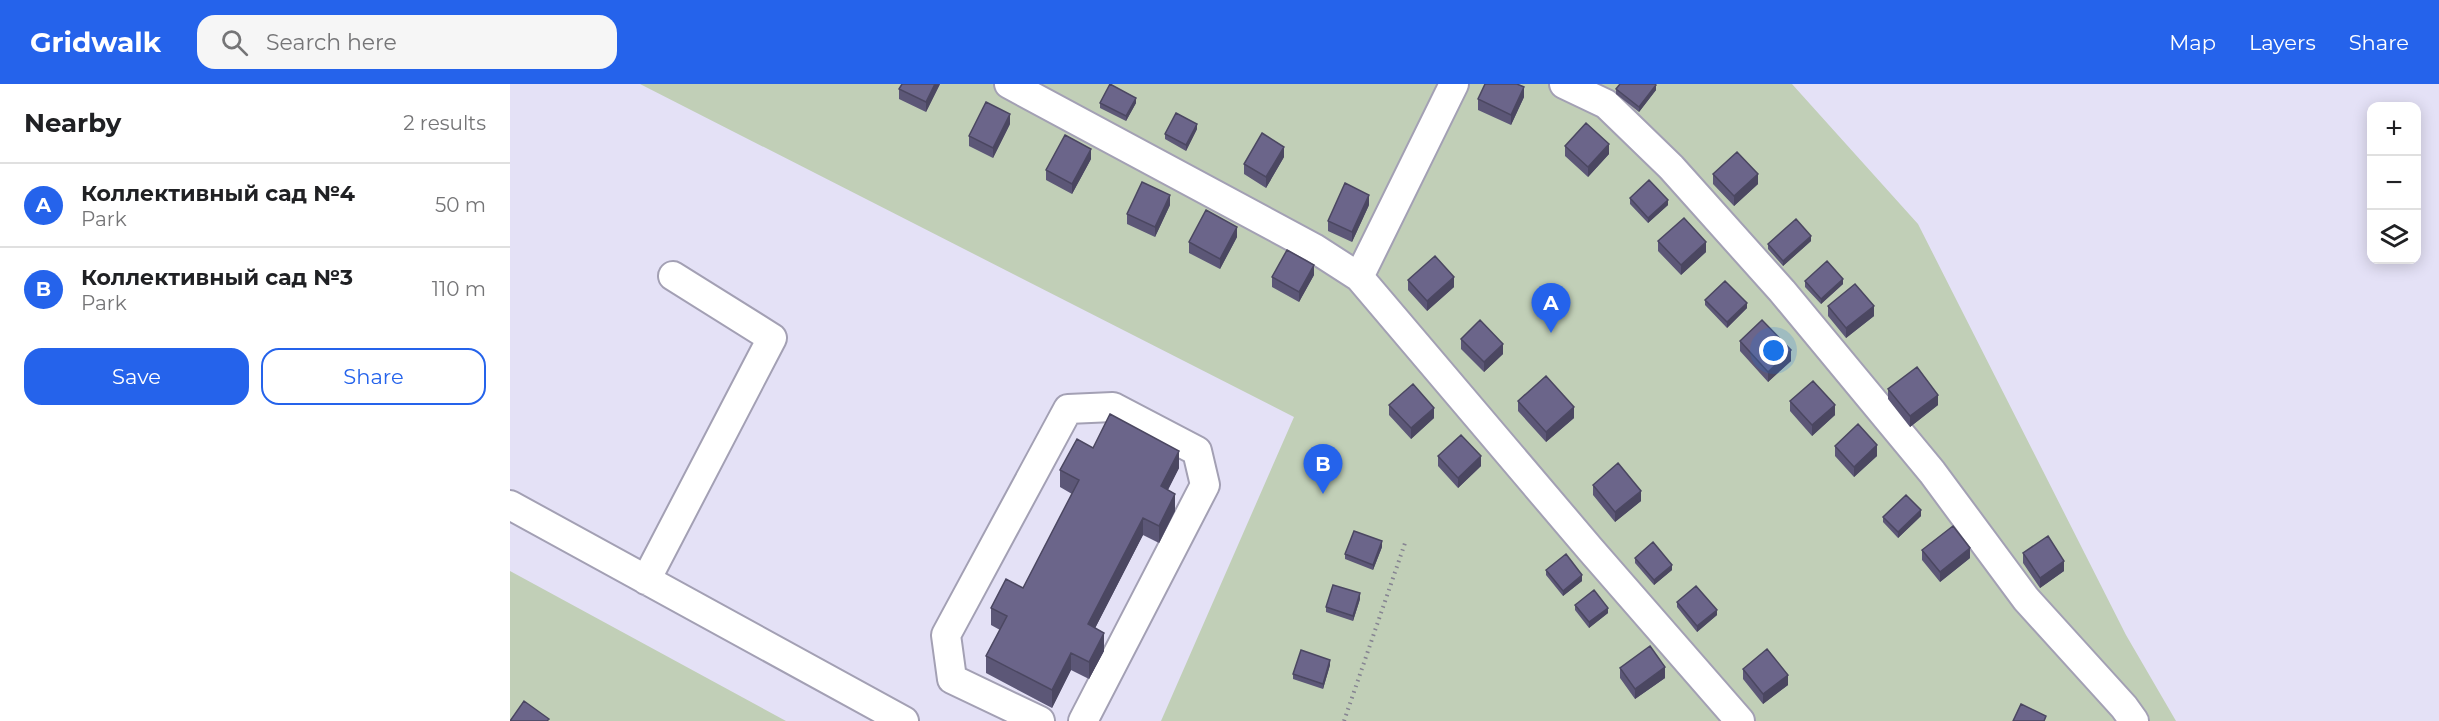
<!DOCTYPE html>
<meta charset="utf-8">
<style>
:root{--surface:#fff;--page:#f6f6f6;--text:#202124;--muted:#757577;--line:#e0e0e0;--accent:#2563eb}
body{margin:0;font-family:Montserrat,sans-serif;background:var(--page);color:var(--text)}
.controls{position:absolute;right:18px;top:18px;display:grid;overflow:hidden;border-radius:12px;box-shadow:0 3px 15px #0003}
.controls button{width:54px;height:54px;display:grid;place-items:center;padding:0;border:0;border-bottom:2px solid var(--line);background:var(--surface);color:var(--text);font:30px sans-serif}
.you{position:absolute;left:1264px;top:267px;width:21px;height:21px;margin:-15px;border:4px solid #fff;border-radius:50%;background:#1a73e8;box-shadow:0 0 0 9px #1a73e833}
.badge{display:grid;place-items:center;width:39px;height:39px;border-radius:50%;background:var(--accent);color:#fff;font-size:20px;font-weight:700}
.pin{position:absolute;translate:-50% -50px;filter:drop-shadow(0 2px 3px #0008)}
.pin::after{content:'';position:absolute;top:32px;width:21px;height:18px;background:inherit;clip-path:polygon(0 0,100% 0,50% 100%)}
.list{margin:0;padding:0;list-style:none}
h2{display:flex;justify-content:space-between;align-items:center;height:78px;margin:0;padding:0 24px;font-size:26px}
h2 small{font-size:20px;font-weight:400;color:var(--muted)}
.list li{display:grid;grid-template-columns:39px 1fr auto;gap:18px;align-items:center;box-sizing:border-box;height:84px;padding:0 24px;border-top:2px solid var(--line)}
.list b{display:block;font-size:22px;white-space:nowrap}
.list p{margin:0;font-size:20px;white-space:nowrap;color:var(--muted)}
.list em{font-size:20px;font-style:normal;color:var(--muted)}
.actions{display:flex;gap:12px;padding:18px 24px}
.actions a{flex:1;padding:14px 0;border:2px solid var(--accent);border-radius:18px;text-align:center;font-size:21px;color:var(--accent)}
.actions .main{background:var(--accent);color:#fff}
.icon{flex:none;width:33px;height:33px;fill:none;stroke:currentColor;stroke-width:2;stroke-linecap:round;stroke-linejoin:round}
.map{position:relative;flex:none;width:1929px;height:637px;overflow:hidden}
header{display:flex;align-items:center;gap:36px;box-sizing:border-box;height:84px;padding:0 30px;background:var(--accent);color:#fff}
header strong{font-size:28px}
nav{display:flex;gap:33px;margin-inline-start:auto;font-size:21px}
.search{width:420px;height:54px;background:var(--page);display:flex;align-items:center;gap:15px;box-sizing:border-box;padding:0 21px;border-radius:18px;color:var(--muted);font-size:22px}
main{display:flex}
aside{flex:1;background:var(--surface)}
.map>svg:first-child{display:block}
.green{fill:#c1cfb7}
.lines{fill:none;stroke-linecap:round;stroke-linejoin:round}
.minor-casing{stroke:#a3a0b4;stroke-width:32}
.path{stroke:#858391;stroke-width:4;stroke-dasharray:1.5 4.5;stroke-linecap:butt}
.minor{stroke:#fff;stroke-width:28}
.wall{fill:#5c5777}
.shaded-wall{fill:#4b4761}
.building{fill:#6b658a;stroke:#4b4761;stroke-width:1.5}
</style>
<header>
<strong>Gridwalk</strong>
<div class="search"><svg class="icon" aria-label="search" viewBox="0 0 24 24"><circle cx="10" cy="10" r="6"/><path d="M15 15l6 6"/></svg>Search here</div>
<nav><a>Map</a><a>Layers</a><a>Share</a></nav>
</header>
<main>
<aside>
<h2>Nearby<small>2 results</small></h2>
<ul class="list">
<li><span class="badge">A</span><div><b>Коллективный сад №4</b><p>Park</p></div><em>50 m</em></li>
<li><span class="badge">B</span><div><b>Коллективный сад №3</b><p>Park</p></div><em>110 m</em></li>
</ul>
<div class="actions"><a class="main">Save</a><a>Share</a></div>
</aside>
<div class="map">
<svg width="1929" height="637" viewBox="0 0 1929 637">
<rect width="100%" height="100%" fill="#e4e1f6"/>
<path class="green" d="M 130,0 L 1282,0 L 1408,140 L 1616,551 L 1666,637 L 651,637 L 784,333 Z
M 0,487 L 276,637 L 0,637 Z"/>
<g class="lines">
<defs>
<path id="minor" d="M 499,0 L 804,164 L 849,193
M 944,0 L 849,193 L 1080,465 L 1230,637
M 1054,0 L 1096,20 L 1161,83 L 1272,207 L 1422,388 L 1516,515 L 1614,623 L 1624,637
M 0,421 L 394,637
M 136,496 L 262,254 L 163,192
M 530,637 L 442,595 L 436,551 L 558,325 L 603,323 L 687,367 L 695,401 L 573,637"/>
</defs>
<use href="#minor" class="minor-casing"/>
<path class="path" d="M 834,637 L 895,459"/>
<use href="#minor" class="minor"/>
</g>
<path class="wall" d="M 392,0 L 430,0 L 416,28 L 389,15 L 389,5 Z
M 1106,5 L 1146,6 L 1129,28 L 1106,10 Z
M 1014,13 L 1001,41 L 968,26 L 968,15 Z
M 590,19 L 626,19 L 616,37 L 590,24 Z
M 500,40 L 483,74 L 459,62 L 459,52 Z
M 687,45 L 676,67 L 655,55 L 655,50 Z
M 1055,62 L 1099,70 L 1078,93 L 1055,72 Z
M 774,73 L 756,104 L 734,90 L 734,80 Z
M 581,75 L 562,110 L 536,96 L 536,86 Z
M 1203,90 L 1248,100 L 1224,122 L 1203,100 Z
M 1120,114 L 1158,121 L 1138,139 L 1120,120 Z
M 660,121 L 645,153 L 617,140 L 617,130 Z
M 859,121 L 842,158 L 818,147 L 818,137 Z
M 727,153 L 710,185 L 679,169 L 679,158 Z
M 1148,157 L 1196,168 L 1171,191 L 1148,167 Z
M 1301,157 L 1273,182 L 1258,165 L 1258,160 Z
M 804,191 L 789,218 L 762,203 L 762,193 Z
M 898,196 L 944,203 L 917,227 L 898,206 Z
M 1295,197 L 1333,200 L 1311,220 L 1295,203 Z
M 1195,216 L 1237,224 L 1217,244 L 1195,221 Z
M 1318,222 L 1364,232 L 1336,254 L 1318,232 Z
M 951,255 L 993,270 L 974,288 L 951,265 Z
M 1230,257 L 1281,277 L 1258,298 L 1230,267 Z
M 1378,305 L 1428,321 L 1400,343 L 1378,315 Z
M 1008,317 L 1064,334 L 1036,358 L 1008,327 Z
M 1280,317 L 1325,331 L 1302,352 L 1280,327 Z
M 879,321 L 924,334 L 901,355 L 879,331 Z
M 1325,362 L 1367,372 L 1344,393 L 1325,372 Z
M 583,364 L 669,384 L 658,406 L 665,427 L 649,459 L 633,451 L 585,544 L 594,567 L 579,595 L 561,586 L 542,624 L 476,589 L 476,572 L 490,546 L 481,541 L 481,524 L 513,504 L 562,410 L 550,403 L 550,386 Z
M 928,372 L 971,382 L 948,404 L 928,382 Z
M 1083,401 L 1131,417 L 1105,438 L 1083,411 Z
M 1411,432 L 1388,454 L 1373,438 L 1373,433 Z
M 872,463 L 863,486 L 835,475 L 835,470 Z
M 1412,466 L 1460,474 L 1430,498 L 1412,476 Z
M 1513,469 L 1554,487 L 1530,504 L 1513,479 Z
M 1125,474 L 1162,486 L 1144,501 L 1125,479 Z
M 1036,486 L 1072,497 L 1053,512 L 1036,491 Z
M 850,515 L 843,537 L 816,528 L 816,523 Z
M 1167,518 L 1207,531 L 1187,548 L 1167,523 Z
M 1065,521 L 1098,529 L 1079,544 L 1065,526 Z
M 820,581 L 813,605 L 783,595 L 783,590 Z
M 1110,584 L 1155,594 L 1125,615 L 1110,594 Z
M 1233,585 L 1278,601 L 1253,620 L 1233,595 Z"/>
<path class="shaded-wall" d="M 425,0 L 430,0 L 416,28 L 416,18 Z
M 1146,1 L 1146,6 L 1129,28 L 1129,23 Z
M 1014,3 L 1014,13 L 1001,41 L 1001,31 Z
M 626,14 L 626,19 L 616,37 L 616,32 Z
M 500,30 L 500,40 L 483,74 L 483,64 Z
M 687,40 L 687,45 L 676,67 L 676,61 Z
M 1099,60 L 1099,70 L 1078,93 L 1078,83 Z
M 774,63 L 774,73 L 756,104 L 756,93 Z
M 581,65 L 581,75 L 562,110 L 562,100 Z
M 1248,90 L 1248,100 L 1224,122 L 1224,112 Z
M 660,111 L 660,121 L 645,153 L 645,143 Z
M 859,111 L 859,121 L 842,158 L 842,148 Z
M 1158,116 L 1158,121 L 1138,139 L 1138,134 Z
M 727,143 L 727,153 L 710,185 L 710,175 Z
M 1301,152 L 1301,157 L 1273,182 L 1273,177 Z
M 1196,158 L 1196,168 L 1171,191 L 1171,181 Z
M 804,181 L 804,191 L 789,218 L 789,208 Z
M 944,193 L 944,203 L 917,227 L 917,217 Z
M 1333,195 L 1333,200 L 1311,220 L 1311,215 Z
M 1237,219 L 1237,224 L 1217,244 L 1217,238 Z
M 1364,222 L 1364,232 L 1336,254 L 1336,244 Z
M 993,260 L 993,270 L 974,288 L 974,278 Z
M 1281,266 L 1281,277 L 1258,298 L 1258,288 Z
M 1428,311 L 1428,321 L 1400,343 L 1400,332 Z
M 1325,321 L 1325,331 L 1302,352 L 1302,341 Z
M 1064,323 L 1064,334 L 1036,358 L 1036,348 Z
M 924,324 L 924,334 L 901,355 L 901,344 Z
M 1367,361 L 1367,372 L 1344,393 L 1344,383 Z
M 669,367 L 669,384 L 651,419 L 651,402 Z
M 971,372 L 971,382 L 948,404 L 948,394 Z
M 1131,407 L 1131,417 L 1105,438 L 1105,428 Z
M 665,410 L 665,427 L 649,459 L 649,442 Z
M 1411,426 L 1411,432 L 1388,454 L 1388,448 Z
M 633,434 L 633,451 L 578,558 L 578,540 Z
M 872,457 L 872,463 L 863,486 L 863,481 Z
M 1460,464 L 1460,474 L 1430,498 L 1430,488 Z
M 1554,477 L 1554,487 L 1530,504 L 1530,494 Z
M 1162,481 L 1162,486 L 1144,501 L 1144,496 Z
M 1072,491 L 1072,497 L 1053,512 L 1053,507 Z
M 850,509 L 850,515 L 843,537 L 843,532 Z
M 1098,524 L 1098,529 L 1079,544 L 1079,538 Z
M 1207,526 L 1207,531 L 1187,548 L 1187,542 Z
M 594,549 L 594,567 L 579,595 L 579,578 Z
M 561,569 L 561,586 L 542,624 L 542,606 Z
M 820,576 L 820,581 L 813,605 L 813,600 Z
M 1155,583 L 1155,594 L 1125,615 L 1125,605 Z
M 1278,591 L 1278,601 L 1253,620 L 1253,610 Z"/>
<path class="building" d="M 392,0 L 425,0 L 416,18 L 389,5 Z
M 600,0 L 626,14 L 616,32 L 590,19 Z
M 975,0 L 1007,0 L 1014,3 L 1001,31 L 968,15 Z
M 1110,0 L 1145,0 L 1146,1 L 1129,23 L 1106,5 Z
M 476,18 L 500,30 L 483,64 L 459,52 Z
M 666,29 L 687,40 L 676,61 L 655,50 Z
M 1076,39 L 1099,60 L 1078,83 L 1055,62 Z
M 752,49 L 774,63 L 756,93 L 734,80 Z
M 555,51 L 581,65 L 562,100 L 536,86 Z
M 1227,68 L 1248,90 L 1224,112 L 1203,90 Z
M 1139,96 L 1158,116 L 1138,134 L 1120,114 Z
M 632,98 L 660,111 L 645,143 L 617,130 Z
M 835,99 L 859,111 L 842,148 L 818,137 Z
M 696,126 L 727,143 L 710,175 L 679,158 Z
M 1174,134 L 1196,158 L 1171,181 L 1148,157 Z
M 1286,135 L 1301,152 L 1273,177 L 1258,160 Z
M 777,166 L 804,181 L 789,208 L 762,193 Z
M 925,172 L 944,193 L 917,217 L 898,196 Z
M 1317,177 L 1333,195 L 1311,215 L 1295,197 Z
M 1215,197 L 1237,219 L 1217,238 L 1195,216 Z
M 1345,200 L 1364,222 L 1336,244 L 1318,222 Z
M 970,236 L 993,260 L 974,278 L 951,255 Z
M 1252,236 L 1281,266 L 1258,288 L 1230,257 Z
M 1407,283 L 1428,311 L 1400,332 L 1378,305 Z
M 1036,292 L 1064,323 L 1036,348 L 1008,317 Z
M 1303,297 L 1325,321 L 1302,341 L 1280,317 Z
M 903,300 L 924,324 L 901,344 L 879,321 Z
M 600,330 L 669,367 L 651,402 L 665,410 L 649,442 L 633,434 L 578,540 L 594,549 L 579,578 L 561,569 L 542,606 L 476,572 L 497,532 L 481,524 L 496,495 L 513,504 L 569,396 L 550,386 L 567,355 L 583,364 Z
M 1348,340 L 1367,361 L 1344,383 L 1325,362 Z
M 951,351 L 971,372 L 948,394 L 928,372 Z
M 1108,379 L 1131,407 L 1105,428 L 1083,401 Z
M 1396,411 L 1411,426 L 1388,448 L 1373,433 Z
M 1443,442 L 1460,464 L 1430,488 L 1412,466 Z
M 844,447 L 872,457 L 863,481 L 835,470 Z
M 1538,452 L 1554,477 L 1530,494 L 1513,469 Z
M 1143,458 L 1162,481 L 1144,496 L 1125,474 Z
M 1056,470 L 1072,491 L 1053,507 L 1036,486 Z
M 823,501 L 850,509 L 843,532 L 816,523 Z
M 1186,502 L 1207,526 L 1187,542 L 1167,518 Z
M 1084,506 L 1098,524 L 1079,538 L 1065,521 Z
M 1140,562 L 1155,583 L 1125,605 L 1110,584 Z
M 1257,565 L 1278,591 L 1253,610 L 1233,585 Z
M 791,566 L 820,576 L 813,600 L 783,590 Z
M 14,617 L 39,635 L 37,637 L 0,637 Z
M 1511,620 L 1536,632 L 1534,637 L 1503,637 Z"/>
</svg>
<div class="controls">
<button>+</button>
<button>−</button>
<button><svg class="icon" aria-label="layers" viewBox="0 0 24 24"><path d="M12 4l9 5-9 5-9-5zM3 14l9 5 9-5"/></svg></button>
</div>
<div class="you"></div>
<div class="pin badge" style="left:1041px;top:249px">A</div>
<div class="pin badge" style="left:813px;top:410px">B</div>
</div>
</main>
